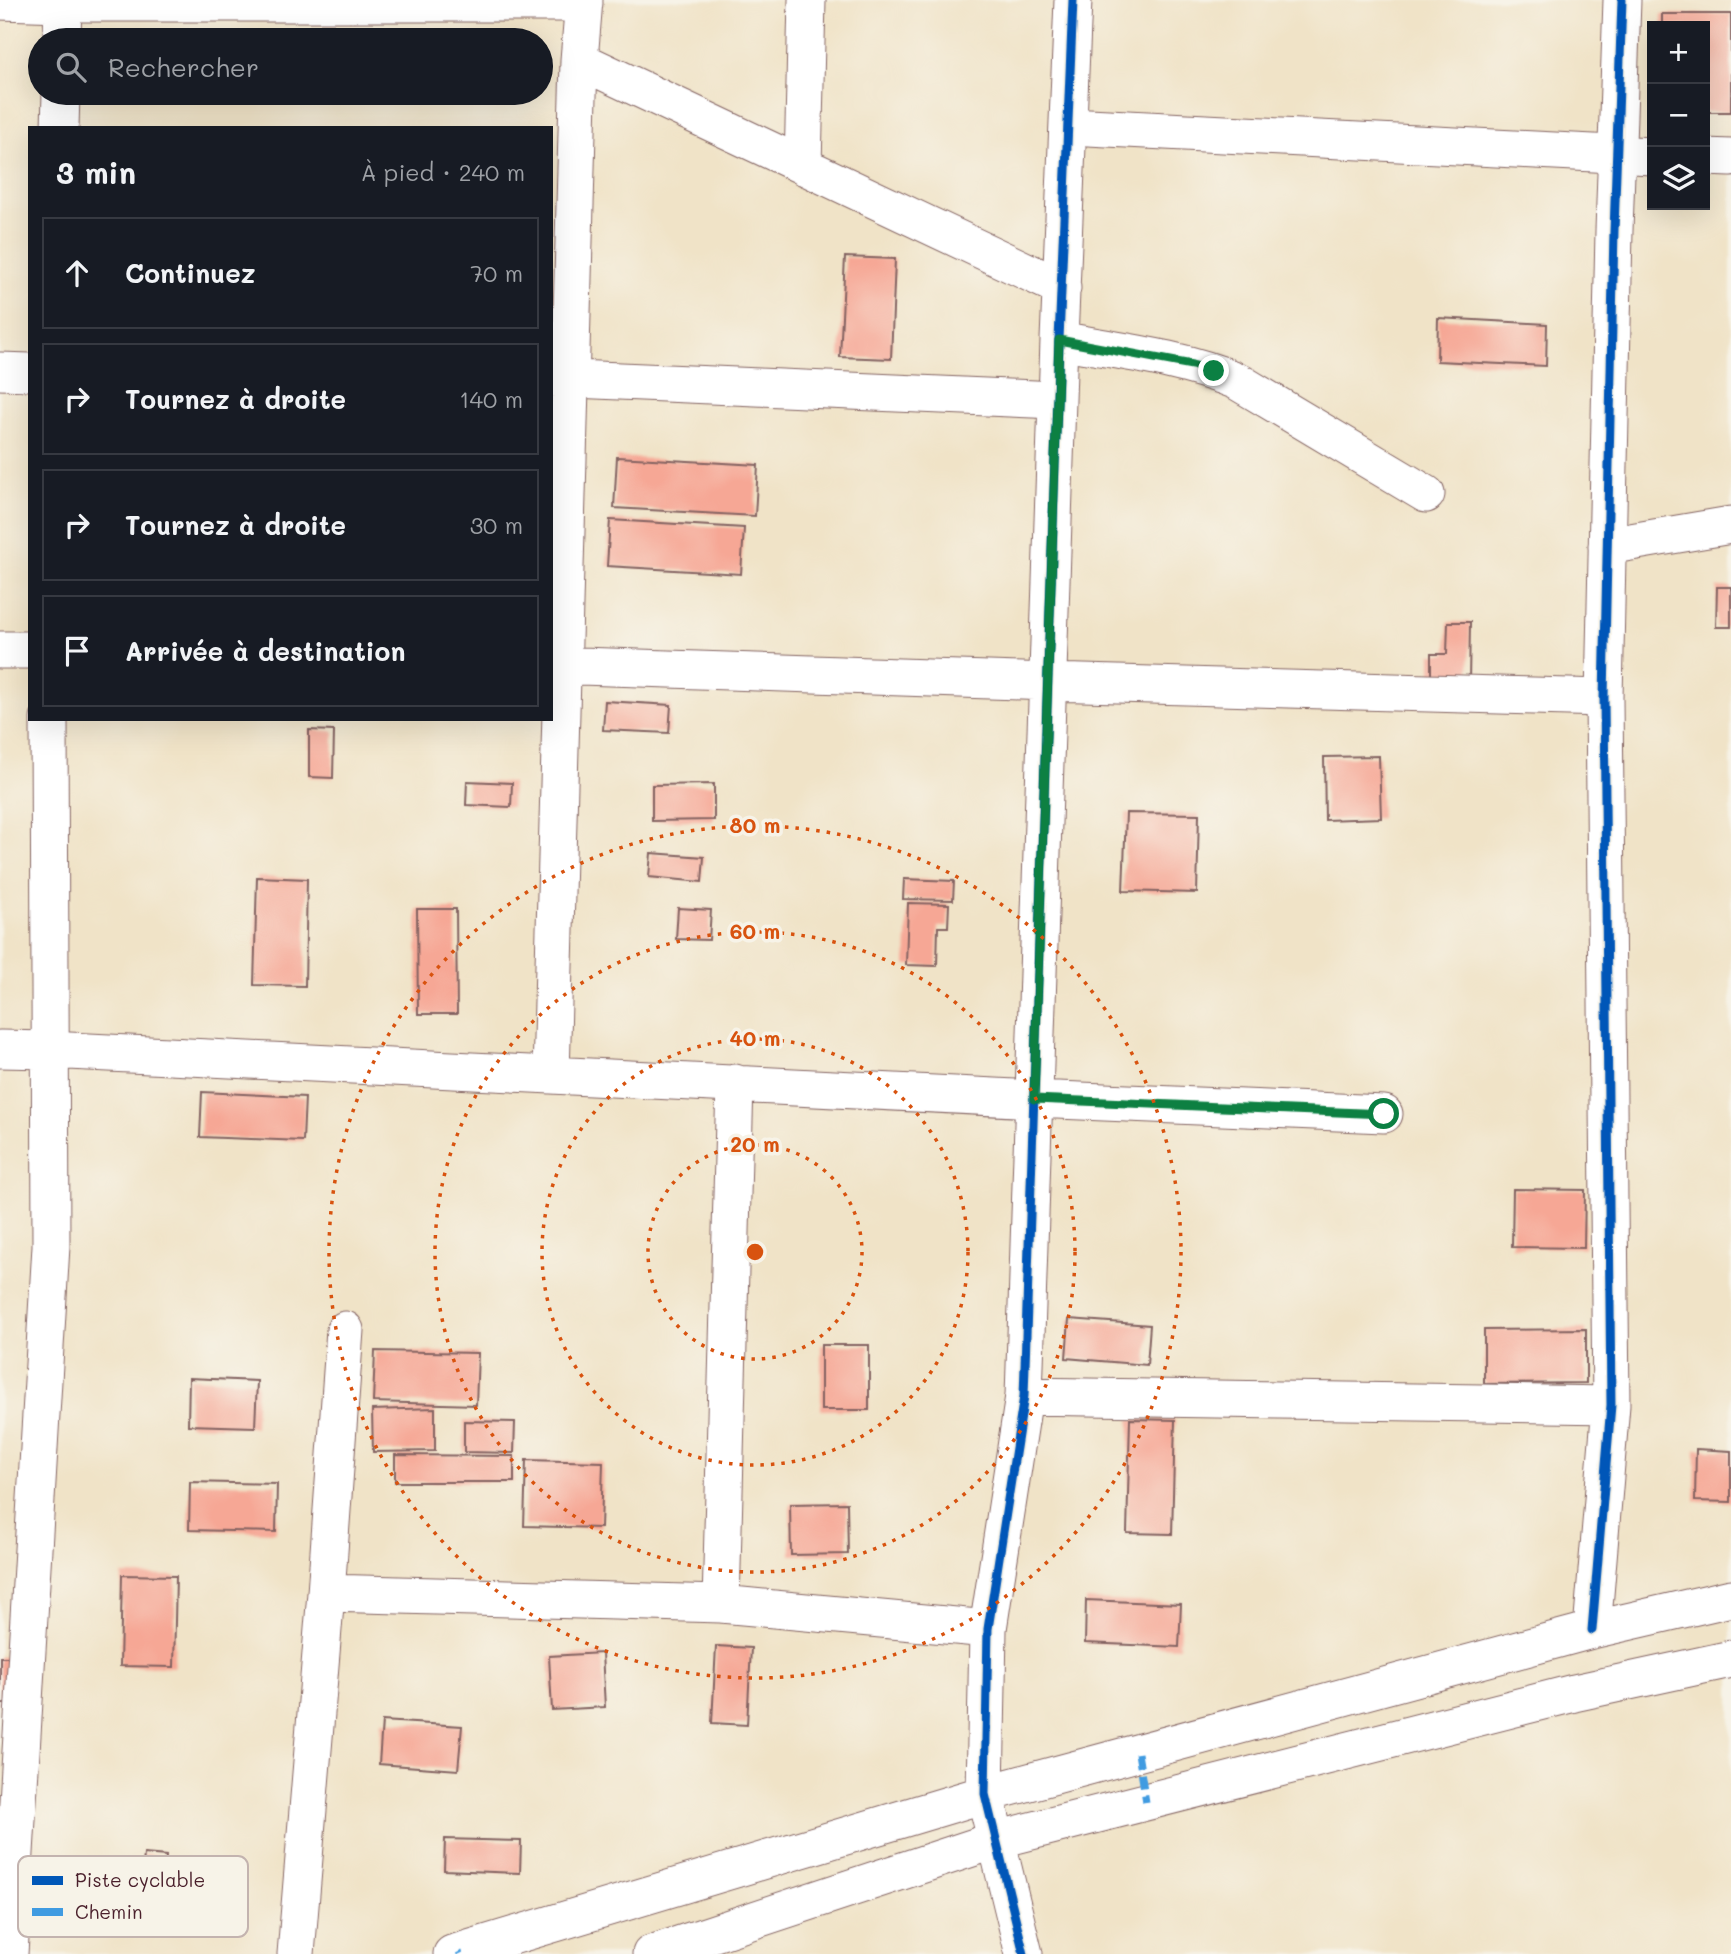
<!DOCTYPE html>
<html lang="fr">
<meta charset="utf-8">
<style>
:root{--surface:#171b24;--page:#20242c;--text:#f1f3f6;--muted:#9ea1a6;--line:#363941}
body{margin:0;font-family:Mali,sans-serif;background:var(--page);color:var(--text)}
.controls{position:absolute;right:21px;top:21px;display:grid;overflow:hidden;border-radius:0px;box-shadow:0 7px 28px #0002}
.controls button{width:63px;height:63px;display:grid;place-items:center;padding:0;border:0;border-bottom:2px solid var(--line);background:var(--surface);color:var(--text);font:35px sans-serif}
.stop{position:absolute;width:21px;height:21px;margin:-16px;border:5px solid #0b8043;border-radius:50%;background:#fff}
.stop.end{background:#0b8043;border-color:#fff;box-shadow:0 2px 7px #0008}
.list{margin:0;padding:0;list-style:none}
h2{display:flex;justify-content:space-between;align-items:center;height:91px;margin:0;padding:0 28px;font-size:30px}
h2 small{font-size:23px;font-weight:400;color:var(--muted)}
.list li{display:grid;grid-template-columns:46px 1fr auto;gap:21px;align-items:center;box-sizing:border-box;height:112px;margin:0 14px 14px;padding:0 14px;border:2px solid var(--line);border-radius:0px}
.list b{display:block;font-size:26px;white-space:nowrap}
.list em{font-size:23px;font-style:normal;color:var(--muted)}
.icon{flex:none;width:38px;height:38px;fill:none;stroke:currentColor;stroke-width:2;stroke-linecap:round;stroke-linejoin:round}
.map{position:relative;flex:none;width:1731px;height:1954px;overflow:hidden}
.search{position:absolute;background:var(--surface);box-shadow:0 7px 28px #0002;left:28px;top:28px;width:525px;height:77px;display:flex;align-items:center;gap:18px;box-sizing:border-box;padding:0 24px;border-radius:38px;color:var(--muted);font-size:26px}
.panel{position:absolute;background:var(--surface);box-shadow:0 7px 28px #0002;left:28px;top:126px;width:525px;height:595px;border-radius:0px}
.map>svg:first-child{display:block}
.building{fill:#f6a795}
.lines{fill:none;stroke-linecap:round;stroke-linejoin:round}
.minor-casing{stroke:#846462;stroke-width:39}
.minor{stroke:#fff;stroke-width:37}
.quiet{stroke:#409be1;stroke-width:7;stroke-dasharray:14 7;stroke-linecap:butt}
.cycleway-casing{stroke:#f7f3e8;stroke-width:13}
.cycleway{stroke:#0057b8;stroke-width:9}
.route{stroke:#0b8043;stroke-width:9}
.ring{fill:none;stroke:#d8530f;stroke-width:3.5;stroke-dasharray:3.5 7}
.key{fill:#f7f3e8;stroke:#c3b3af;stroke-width:2}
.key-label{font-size:19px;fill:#4a1f2b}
.centre{fill:#d8530f;stroke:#f7f3e8;stroke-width:3.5}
.ring-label{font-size:21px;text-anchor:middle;font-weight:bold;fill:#d8530f;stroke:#f7f3e8;stroke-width:7;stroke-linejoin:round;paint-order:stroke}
</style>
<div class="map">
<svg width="1731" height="1954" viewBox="0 0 1731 1954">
<rect width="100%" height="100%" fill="#f7f3e8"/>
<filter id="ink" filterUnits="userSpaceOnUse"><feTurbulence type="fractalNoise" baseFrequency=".0143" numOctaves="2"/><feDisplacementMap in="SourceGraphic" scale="14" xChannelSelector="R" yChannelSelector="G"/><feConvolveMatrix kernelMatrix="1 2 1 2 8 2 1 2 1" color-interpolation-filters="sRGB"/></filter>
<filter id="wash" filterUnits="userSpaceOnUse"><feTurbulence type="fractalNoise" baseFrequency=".00686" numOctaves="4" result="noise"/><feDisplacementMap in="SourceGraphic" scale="28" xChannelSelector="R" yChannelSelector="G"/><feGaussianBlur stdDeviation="1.57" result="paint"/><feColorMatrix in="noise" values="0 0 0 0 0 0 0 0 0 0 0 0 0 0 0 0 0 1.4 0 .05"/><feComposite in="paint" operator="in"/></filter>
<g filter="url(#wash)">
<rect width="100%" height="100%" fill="#f0e3c7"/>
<g id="blocks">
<path class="building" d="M 1662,14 L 1731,14 L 1731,112 L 1705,112 L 1705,26 L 1662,26 Z
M 845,257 L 895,259 L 891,359 L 840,357 Z
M 1438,318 L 1547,324 L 1546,366 L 1437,361 Z
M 617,457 L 758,465 L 755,516 L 614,508 Z
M 610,520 L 744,528 L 741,574 L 607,566 Z
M 1717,587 L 1731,587 L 1731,627 L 1716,627 Z
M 1448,622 L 1470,622 L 1469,683 L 1431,682 L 1431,654 L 1447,654 Z
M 605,701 L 671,705 L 669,733 L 603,730 Z
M 309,730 L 334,731 L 333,778 L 309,777 Z
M 1379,756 L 1381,818 L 1325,820 L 1324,757 Z
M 467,781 L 512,783 L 511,807 L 466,805 Z
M 714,784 L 714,820 L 652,821 L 652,785 Z
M 1126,813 L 1199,814 L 1197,893 L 1123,891 Z
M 651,853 L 704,857 L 702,882 L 649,877 Z
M 257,877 L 307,879 L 305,986 L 254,985 Z
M 904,879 L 954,881 L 953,900 L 903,899 Z
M 908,903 L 949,904 L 948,927 L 938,927 L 937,966 L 906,965 Z
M 678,908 L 711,910 L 709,940 L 676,939 Z
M 417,909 L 456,909 L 457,1014 L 418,1014 Z
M 202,1092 L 305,1097 L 303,1141 L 200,1137 Z
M 1513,1189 L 1585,1190 L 1584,1248 L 1512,1247 Z
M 1069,1319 L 1150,1325 L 1147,1365 L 1066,1358 Z
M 1586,1329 L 1586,1383 L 1484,1384 L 1484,1330 Z
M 821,1345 L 869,1345 L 869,1410 L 821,1410 Z
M 375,1351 L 478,1353 L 476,1405 L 373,1402 Z
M 189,1378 L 257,1381 L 255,1427 L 188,1425 Z
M 435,1408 L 435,1451 L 373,1452 L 372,1410 Z
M 1130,1419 L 1175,1420 L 1172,1534 L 1127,1533 Z
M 464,1421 L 515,1422 L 514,1453 L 464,1452 Z
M 1696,1449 L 1731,1451 L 1731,1502 L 1695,1501 Z
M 395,1455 L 514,1456 L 514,1482 L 395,1482 Z
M 526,1460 L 603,1462 L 601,1528 L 524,1526 Z
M 190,1482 L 277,1484 L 276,1532 L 189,1530 Z
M 847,1503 L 848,1554 L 791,1555 L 790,1504 Z
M 122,1575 L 176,1576 L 174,1667 L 120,1666 Z
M 1086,1600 L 1181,1604 L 1179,1647 L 1085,1643 Z
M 716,1646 L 751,1648 L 747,1725 L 712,1723 Z
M 602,1653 L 605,1707 L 552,1710 L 549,1656 Z
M 0,1657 L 12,1657 L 11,1704 L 0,1704 Z
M 382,1721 L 462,1726 L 458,1770 L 379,1764 Z
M 445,1839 L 521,1841 L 520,1873 L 444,1870 Z
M 144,1854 L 166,1856 L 162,1902 L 140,1900 Z"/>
</g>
</g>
<g filter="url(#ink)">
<use href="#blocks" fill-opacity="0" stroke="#846462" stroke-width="2"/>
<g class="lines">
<defs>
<path id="minor" d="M 0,1 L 63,3 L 584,3
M 62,40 L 63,0
M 579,60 L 1062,288
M 1069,126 L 1652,156
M 60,128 L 61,93
M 1705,157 L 1731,158
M 803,166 L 807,0
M 1059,340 C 1119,351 1181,358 1237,381 L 1426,494
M 0,371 L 30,372
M 551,378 L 1057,400
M 1607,546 L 1731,525
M 0,650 L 30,650
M 551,665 L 1049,682 L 1604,698
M 0,1049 L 49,1050 L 1034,1099 L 1384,1114
M 551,1075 L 579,60 L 584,0
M 1024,1396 L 1611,1405
M 326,1593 L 721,1604 L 988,1629
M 721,1604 L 735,1083
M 1592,1630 L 1611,1405 L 1604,698 L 1614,231 L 1622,0
M 9,1954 L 51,1246 L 49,719
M 296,1954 L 326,1593 L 345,1330
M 452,1954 L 985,1794 L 1592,1630 L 1731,1598
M 651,1954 L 996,1840 L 1574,1693 L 1731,1659
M 1024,1954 L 985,1794 L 988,1629 L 1024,1396 L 1059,340 L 1073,0"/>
</defs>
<use href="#minor" class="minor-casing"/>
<use href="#minor" class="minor"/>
<path class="quiet" d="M 1138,1753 L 1146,1802
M 459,1952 L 460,1954"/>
<defs>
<path id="cycleway" d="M 1592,1630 L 1611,1405 L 1604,698 L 1614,231 L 1622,0
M 1024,1954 L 985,1794 L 988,1629 L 1024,1396 L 1059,340 L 1073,0"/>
</defs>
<use href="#cycleway" class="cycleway-casing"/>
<use href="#cycleway" class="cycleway"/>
</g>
</g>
<g class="lines" filter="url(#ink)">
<path class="route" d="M 1214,371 L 1192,365 L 1059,340 L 1034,1099 L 1384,1114"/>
</g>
<g class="ring">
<circle cx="755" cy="1252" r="107"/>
<circle cx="755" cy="1252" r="213"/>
<circle cx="755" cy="1252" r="320"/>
<circle cx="755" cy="1252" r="426"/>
</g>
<rect x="18" y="1856" width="230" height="81" rx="10" class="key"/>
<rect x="32" y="1876" width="31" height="9" fill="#0057b8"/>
<rect x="32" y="1908" width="31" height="8" fill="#409be1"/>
<g class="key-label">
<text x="75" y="1887">Piste cyclable</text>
<text x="75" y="1919">Chemin</text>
</g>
<circle cx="755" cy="1252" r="10" class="centre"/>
<g class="ring-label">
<text x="755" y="833">80 m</text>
<text x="755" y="939">60 m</text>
<text x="755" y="1046">40 m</text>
<text x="755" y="1152">20 m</text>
</g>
</svg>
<div class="controls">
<button>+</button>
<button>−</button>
<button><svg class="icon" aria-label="layers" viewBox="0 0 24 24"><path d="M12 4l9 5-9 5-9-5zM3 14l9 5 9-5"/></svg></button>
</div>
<div class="stop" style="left:1384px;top:1114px"></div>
<div class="stop end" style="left:1214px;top:371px"></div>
<div class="search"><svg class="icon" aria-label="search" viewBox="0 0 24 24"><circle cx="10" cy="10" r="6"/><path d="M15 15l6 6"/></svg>Rechercher</div>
<section class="panel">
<h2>3 min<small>À pied · 240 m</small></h2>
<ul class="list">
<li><svg class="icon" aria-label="ahead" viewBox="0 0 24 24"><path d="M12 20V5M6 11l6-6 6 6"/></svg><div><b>Continuez</b></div><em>70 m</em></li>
<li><svg class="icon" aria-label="right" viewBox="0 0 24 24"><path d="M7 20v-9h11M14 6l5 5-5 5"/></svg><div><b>Tournez à droite</b></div><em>140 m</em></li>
<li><svg class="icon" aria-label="right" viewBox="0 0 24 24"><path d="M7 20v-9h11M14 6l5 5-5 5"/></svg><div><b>Tournez à droite</b></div><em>30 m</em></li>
<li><svg class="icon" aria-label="arrive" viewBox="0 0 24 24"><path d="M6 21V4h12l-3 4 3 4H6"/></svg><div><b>Arrivée à destination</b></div></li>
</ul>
</section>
</div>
